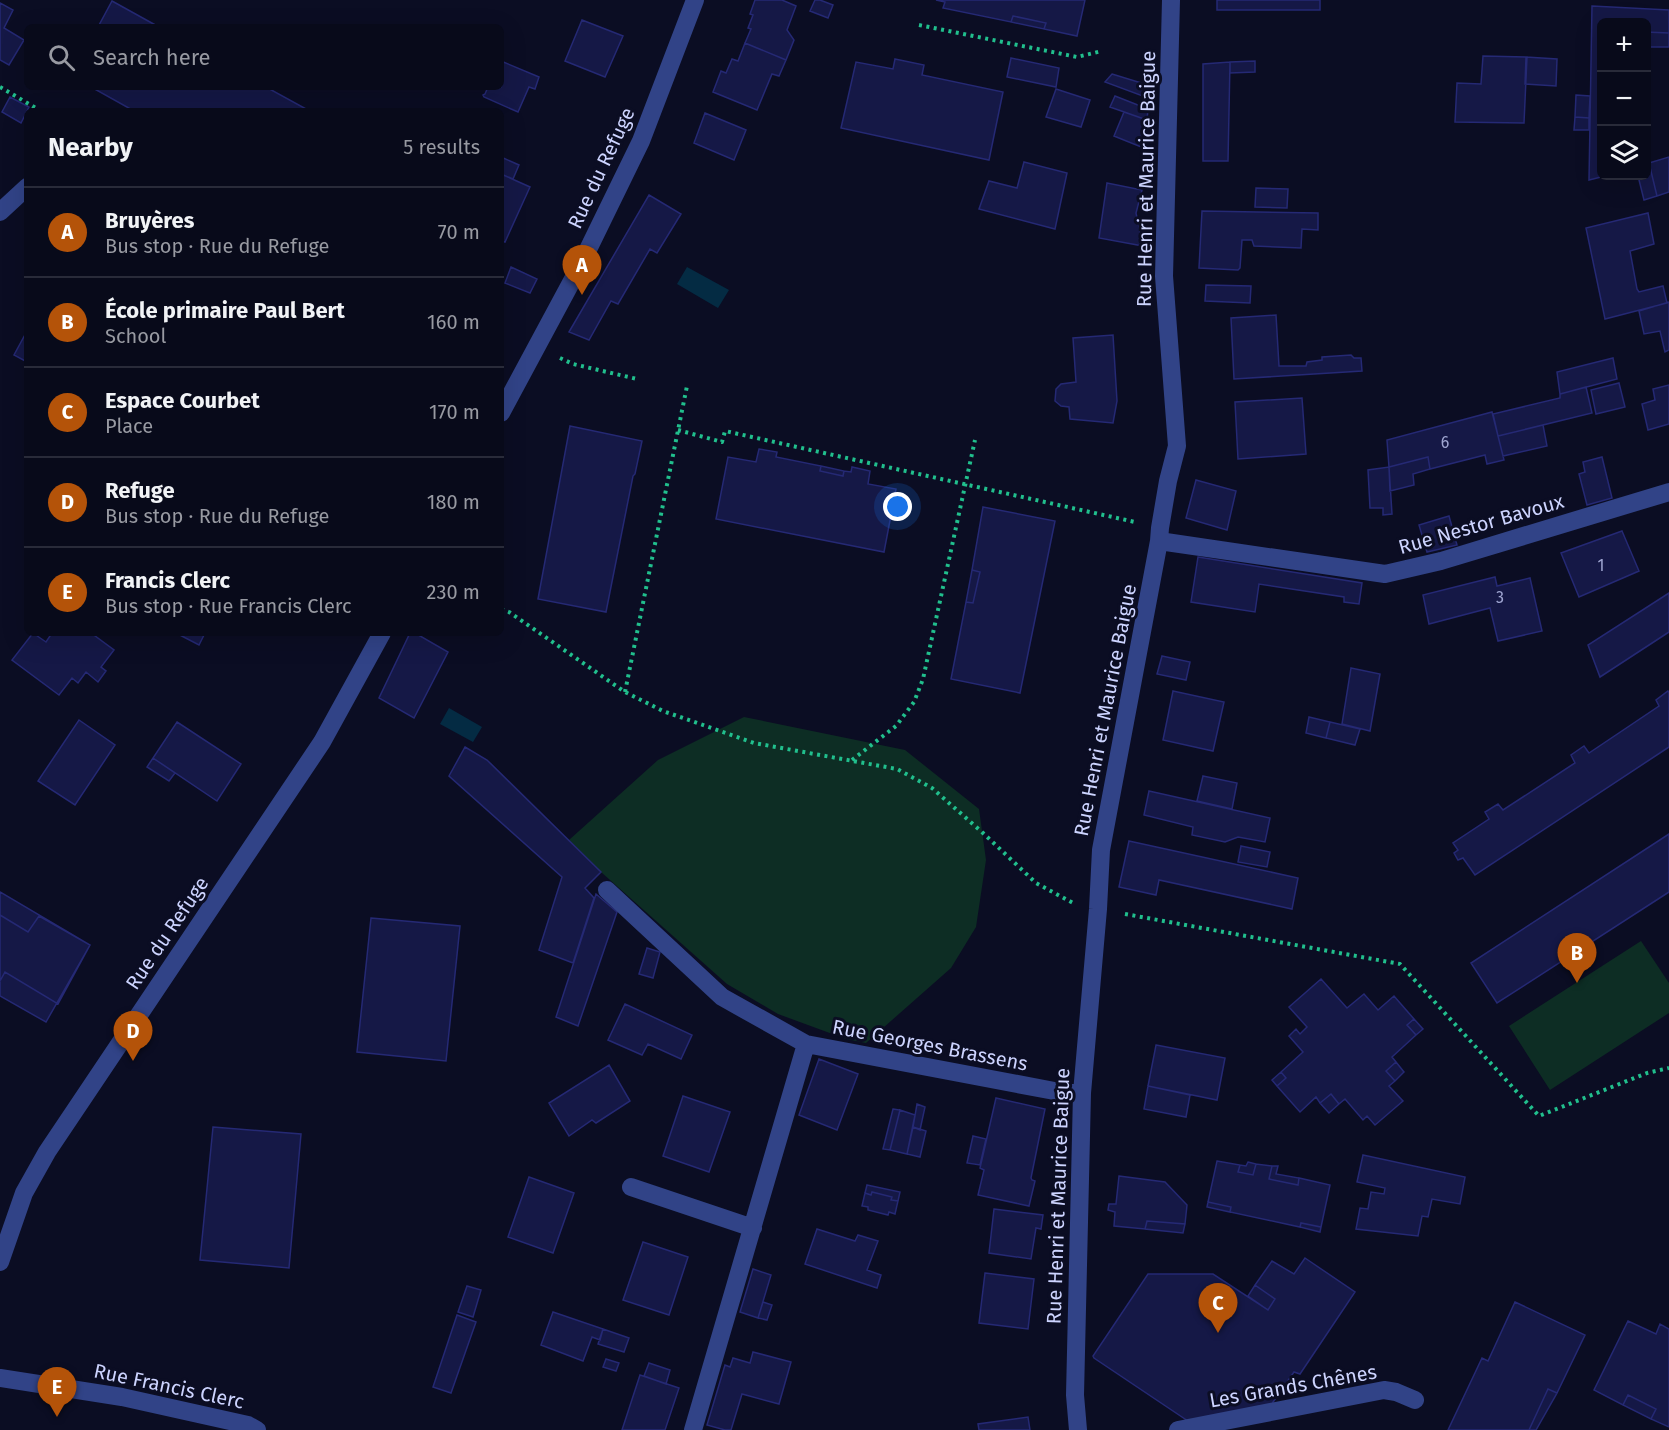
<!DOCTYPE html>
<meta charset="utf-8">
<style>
:root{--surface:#080a1a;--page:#161827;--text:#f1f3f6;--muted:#989aa2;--line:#292b39;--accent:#b45309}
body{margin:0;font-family:"Fira Sans",sans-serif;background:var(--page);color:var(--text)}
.controls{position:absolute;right:18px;top:18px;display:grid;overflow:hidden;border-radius:9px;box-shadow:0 6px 24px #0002}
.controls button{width:54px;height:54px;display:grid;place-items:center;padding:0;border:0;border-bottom:2px solid var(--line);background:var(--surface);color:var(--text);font:30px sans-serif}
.you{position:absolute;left:898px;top:507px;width:21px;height:21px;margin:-15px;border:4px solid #fff;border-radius:50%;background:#1a73e8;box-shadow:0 0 0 9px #1a73e833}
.badge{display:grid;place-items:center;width:39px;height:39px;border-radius:50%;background:var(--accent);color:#fff;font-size:20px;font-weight:700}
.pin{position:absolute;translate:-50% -50px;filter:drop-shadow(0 2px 3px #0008)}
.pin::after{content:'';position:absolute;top:32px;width:21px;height:18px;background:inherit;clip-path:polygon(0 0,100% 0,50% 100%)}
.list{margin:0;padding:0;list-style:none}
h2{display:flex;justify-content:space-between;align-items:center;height:78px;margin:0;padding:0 24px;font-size:26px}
h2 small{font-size:20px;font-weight:400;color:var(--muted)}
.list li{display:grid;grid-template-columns:39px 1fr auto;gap:18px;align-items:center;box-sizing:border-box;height:90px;padding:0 24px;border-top:2px solid var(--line)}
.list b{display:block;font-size:22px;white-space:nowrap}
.list p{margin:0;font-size:20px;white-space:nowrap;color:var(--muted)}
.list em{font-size:20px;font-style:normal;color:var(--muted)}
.icon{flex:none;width:33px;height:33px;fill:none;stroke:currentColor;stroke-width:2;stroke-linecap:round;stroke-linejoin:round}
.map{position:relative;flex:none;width:1669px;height:1430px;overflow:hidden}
.search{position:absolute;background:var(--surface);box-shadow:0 6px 24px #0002;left:24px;top:24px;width:480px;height:66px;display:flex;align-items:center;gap:15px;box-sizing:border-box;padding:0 21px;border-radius:9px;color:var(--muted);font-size:22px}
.panel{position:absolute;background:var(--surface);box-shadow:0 6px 24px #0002;left:24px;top:108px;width:480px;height:528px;border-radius:9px}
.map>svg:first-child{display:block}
.green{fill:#0d2d24}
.water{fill:#042b43}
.building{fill:#151846;stroke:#252974;stroke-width:1.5}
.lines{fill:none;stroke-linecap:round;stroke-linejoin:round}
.path{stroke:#21bf8d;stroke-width:4;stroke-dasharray:3 4.5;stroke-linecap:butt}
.minor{stroke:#314387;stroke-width:18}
.labels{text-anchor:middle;stroke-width:6;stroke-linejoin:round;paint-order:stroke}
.number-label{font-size:16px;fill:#9fa5d1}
.street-label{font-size:20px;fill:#cdd4ff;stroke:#0b0d23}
</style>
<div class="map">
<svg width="1669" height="1430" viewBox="0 0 1669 1430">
<rect width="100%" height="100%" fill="#0b0d23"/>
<path class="green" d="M 744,717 L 905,750 L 979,809 L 986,860 L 976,927 L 951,968 L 866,1043 L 846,1039 L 778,1014 L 727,984 L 601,872 L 569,840 L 658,760 Z
M 1641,941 L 1669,983 L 1669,1013 L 1550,1090 L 1509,1026 Z"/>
<path class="water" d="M 687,267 L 729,290 L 718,308 L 677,284 Z
M 449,708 L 482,727 L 473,742 L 440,724 Z"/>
<path class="building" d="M 755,0 L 782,0 L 796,6 L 787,30 L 794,40 L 786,60 L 745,43 L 751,29 L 748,28 L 753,15 L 750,14 Z
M 815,0 L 820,0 L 833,5 L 828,18 L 810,11 Z
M 936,0 L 1085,0 L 1077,36 L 1044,29 L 1046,23 L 1013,16 L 1011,22 L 943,8 L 945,2 Z
M 1217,0 L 1320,0 L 1320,10 L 1217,10 Z
M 112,1 L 159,27 L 98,27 Z
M 0,3 L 13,10 L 4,28 L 24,40 L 9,65 L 0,60 Z
M 1592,6 L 1669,10 L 1669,33 L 1646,32 L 1646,22 L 1602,22 L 1602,176 L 1605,176 L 1589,180 Z
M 1013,16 L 1046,23 L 1044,29 L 1011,22 Z
M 582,20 L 623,36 L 605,77 L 565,61 Z
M 1646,32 L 1669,33 L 1669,47 L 1646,47 Z
M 745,43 L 786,60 L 779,76 L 772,74 L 757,110 L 713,92 L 721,71 L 726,73 L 732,59 L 738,61 Z
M 1483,56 L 1527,57 L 1524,123 L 1455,122 L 1457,83 L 1481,84 Z
M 1526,57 L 1557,59 L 1556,86 L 1525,84 Z
M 1011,58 L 1059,68 L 1056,87 L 1007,77 Z
M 895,59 L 924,65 L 922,75 L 1003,92 L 989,160 L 841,128 L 856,62 L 893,69 Z
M 501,61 L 539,77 L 535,89 L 529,87 L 518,112 L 484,97 L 483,95 L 485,94 L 488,87 L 501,87 Z
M 1255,61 L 1255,72 L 1230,73 L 1230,62 Z
M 1230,62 L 1228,161 L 1203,161 L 1203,64 Z
M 1112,74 L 1148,85 L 1148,98 L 1105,82 Z
M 91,87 L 266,87 L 308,110 L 134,111 Z
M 1056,89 L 1090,100 L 1081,127 L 1046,117 Z
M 1576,95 L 1590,96 L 1589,118 L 1575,117 Z
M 1115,96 L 1148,109 L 1147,120 L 1110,107 Z
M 10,97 L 29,107 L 21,123 L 2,112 Z
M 1124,112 L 1147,120 L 1146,149 L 1114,136 Z
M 705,113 L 746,130 L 734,160 L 694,143 Z
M 1575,117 L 1589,118 L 1589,130 L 1574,130 Z
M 501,157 L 519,165 L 513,179 L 501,174 Z
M 1669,157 L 1669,192 L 1657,196 L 1649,163 Z
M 1024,162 L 1067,173 L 1055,229 L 979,209 L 989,181 L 1017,188 Z
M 1649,163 L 1657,196 L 1644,200 L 1638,176 L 1646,176 L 1646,164 Z
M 501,174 L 530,187 L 505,242 L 501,241 Z
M 1107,183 L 1142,190 L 1136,213 L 1143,246 L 1099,238 Z
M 1256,188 L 1288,189 L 1287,208 L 1255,207 Z
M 649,195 L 681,214 L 657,253 L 650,249 L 618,304 L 611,301 L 589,340 L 569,332 Z
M 1202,211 L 1318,213 L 1318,230 L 1302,229 L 1301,248 L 1254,246 L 1252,240 L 1242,240 L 1240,268 L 1238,270 L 1199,268 Z
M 1648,213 L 1654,244 L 1630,251 L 1637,289 L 1639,292 L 1663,286 L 1667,303 L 1605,319 L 1586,228 Z
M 511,267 L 537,279 L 530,293 L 505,283 Z
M 1206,285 L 1251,286 L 1250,303 L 1205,301 Z
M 1669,302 L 1669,350 L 1665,352 L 1660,331 L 1644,334 L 1639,311 Z
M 1276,315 L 1279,366 L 1306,366 L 1307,362 L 1322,360 L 1322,357 L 1351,355 L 1354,358 L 1361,358 L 1362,371 L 1234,379 L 1231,318 Z
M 27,331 L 27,362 L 14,355 Z
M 1113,335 L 1117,401 L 1113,423 L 1070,419 L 1069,407 L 1061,406 L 1055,401 L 1056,389 L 1061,384 L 1076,382 L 1073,338 Z
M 1613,358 L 1617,379 L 1560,394 L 1557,372 Z
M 1619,383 L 1625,407 L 1596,414 L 1591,390 Z
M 1669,385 L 1669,424 L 1648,430 L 1642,404 L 1655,400 L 1653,389 Z
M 1586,387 L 1592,413 L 1498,436 L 1493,414 L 1560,398 L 1560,394 Z
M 1302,398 L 1306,454 L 1238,459 L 1235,402 Z
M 1492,412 L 1504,460 L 1487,464 L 1485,455 L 1430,469 L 1428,457 L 1389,467 L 1387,440 Z
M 1543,425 L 1547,446 L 1503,456 L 1498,436 Z
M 570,426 L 642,441 L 635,474 L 633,476 L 606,612 L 538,599 Z
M 759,449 L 777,452 L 776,457 L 821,466 L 820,471 L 843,476 L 844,471 L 851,472 L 852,467 L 870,471 L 868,484 L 896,489 L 884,552 L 716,519 L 728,457 L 756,462 Z
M 1428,457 L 1430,469 L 1413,474 L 1414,485 L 1390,491 L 1389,467 Z
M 1602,457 L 1612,498 L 1587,505 L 1579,474 L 1585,472 L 1583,462 Z
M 821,466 L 844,471 L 843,476 L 820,471 Z
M 1389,467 L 1392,514 L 1383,515 L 1383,508 L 1370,508 L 1368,470 Z
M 1196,480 L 1236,491 L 1227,530 L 1186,518 Z
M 983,507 L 1055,521 L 1020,693 L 951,679 L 966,602 L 973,603 L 980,572 L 972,570 Z
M 1449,516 L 1457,545 L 1427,552 L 1419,525 Z
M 1622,531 L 1639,571 L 1579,597 L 1561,553 Z
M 1198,557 L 1362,583 L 1359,604 L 1344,602 L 1344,597 L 1259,584 L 1255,612 L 1191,602 Z
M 972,570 L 980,572 L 973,603 L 966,602 Z
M 1495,577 L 1497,586 L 1530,578 L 1542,631 L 1498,641 L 1490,608 L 1429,624 L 1423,595 Z
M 1669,593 L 1669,632 L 1600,677 L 1588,645 Z
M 33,633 L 46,642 L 52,633 L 91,633 L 114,650 L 101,667 L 106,671 L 98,682 L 86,672 L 78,683 L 72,678 L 59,695 L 12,660 Z
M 176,633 L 205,633 L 199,645 Z
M 410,633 L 415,633 L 448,652 L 414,718 L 379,698 Z
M 1162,656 L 1190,662 L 1186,680 L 1157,674 Z
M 1351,668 L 1380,674 L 1370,731 L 1342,724 Z
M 1173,691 L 1224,702 L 1213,751 L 1163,740 Z
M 1668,691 L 1669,693 L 1669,747 L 1475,875 L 1463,858 L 1458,860 L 1454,853 L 1458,850 L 1453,843 L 1489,819 L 1485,812 L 1498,804 L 1503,810 L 1575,763 L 1571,755 L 1584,746 L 1589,753 L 1659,706 L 1656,700 Z
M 1309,717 L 1330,722 L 1326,738 L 1306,733 Z
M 79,720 L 115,745 L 75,805 L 38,781 Z
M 177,722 L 241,764 L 217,801 L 153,758 Z
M 1330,722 L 1360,729 L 1355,745 L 1326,738 Z
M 465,747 L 487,760 L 601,872 L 585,888 L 594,898 L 573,963 L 539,950 L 562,877 L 449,776 Z
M 153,758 L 175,773 L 169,781 L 147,767 Z
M 1203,776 L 1237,783 L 1232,809 L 1197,801 Z
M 1149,791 L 1270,818 L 1265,842 L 1238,837 L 1225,842 L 1192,835 L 1193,827 L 1144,815 Z
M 1669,834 L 1669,892 L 1497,1003 L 1471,963 Z
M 1129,841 L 1298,878 L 1292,909 L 1159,880 L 1156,895 L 1119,887 Z
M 1241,846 L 1270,852 L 1267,867 L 1238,862 Z
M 0,892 L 90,945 L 46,1022 L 0,996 Z
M 596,894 L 617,912 L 578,1026 L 556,1017 Z
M 0,915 L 28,932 L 39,916 L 90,945 L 58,1004 L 5,972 L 0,981 Z
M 371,918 L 460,926 L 446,1061 L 357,1052 Z
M 647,948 L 660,952 L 653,978 L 639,974 Z
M 1321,979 L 1347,1008 L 1364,994 L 1378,1010 L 1394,996 L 1414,1019 L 1407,1025 L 1416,1035 L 1392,1057 L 1396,1062 L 1386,1071 L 1395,1081 L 1389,1086 L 1403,1101 L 1375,1125 L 1367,1116 L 1363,1120 L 1345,1099 L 1339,1104 L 1331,1094 L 1320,1103 L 1316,1097 L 1300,1112 L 1277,1086 L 1286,1078 L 1281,1072 L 1303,1052 L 1289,1036 L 1296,1029 L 1300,1034 L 1307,1027 L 1289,1007 Z
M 625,1004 L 692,1035 L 681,1059 L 648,1044 L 642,1055 L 608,1040 Z
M 1414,1019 L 1423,1029 L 1416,1035 L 1407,1025 Z
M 1156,1045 L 1225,1058 L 1217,1100 L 1148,1086 Z
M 819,1059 L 858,1074 L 837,1130 L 799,1115 Z
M 1396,1062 L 1404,1072 L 1395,1081 L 1386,1071 Z
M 609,1065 L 630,1101 L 596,1123 L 592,1120 L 569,1136 L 549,1103 Z
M 1281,1072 L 1286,1078 L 1277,1086 L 1272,1080 Z
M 1148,1086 L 1190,1095 L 1186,1117 L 1144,1109 Z
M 1331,1094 L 1339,1104 L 1329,1113 L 1320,1103 Z
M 683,1096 L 730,1112 L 709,1172 L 663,1156 Z
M 996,1098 L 1045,1109 L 1031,1178 L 1032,1180 L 1035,1181 L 1029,1206 L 978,1195 L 984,1170 L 980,1168 Z
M 917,1104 L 925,1107 L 920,1130 L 913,1127 Z
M 893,1109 L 900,1110 L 890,1150 L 883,1149 Z
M 900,1110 L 915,1115 L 907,1154 L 890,1150 Z
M 213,1127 L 301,1134 L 289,1268 L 200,1260 Z
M 913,1127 L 926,1131 L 920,1157 L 907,1154 Z
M 973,1136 L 986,1139 L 980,1165 L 967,1163 Z
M 1363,1155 L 1465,1177 L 1460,1204 L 1432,1199 L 1428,1217 L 1422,1216 L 1418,1236 L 1356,1229 L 1360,1208 L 1368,1209 L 1371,1192 L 1384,1194 L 1385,1188 L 1357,1182 Z
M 1217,1161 L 1240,1165 L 1238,1172 L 1253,1175 L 1256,1164 L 1272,1166 L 1269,1179 L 1298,1185 L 1299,1178 L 1330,1185 L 1321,1227 L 1301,1223 L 1300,1227 L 1230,1212 L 1231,1207 L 1208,1202 Z
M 1248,1162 L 1256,1164 L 1253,1175 L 1238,1172 L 1240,1165 L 1246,1166 Z
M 1272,1166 L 1278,1166 L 1276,1174 L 1299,1178 L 1298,1185 L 1269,1179 Z
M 1119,1176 L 1165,1182 L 1187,1205 L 1185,1224 L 1147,1221 L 1145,1229 L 1114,1226 L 1115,1212 L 1108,1210 L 1109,1204 L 1116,1204 Z
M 529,1177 L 574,1193 L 553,1253 L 508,1237 Z
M 867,1185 L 900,1192 L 898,1201 L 891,1200 L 892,1197 L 872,1192 L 871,1195 L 865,1193 Z
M 872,1192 L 892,1197 L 891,1200 L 898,1201 L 895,1214 L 889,1212 L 888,1215 L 868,1210 L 868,1207 L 862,1206 L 865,1193 L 871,1195 Z
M 1208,1202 L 1231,1207 L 1230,1212 L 1207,1207 Z
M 994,1209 L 1043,1215 L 1041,1229 L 1036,1228 L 1031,1259 L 989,1253 Z
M 1147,1221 L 1185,1224 L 1183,1233 L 1145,1229 Z
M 1301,1223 L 1321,1227 L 1320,1232 L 1300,1227 Z
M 817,1229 L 855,1241 L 858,1235 L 878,1241 L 867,1270 L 881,1275 L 877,1288 L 805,1264 Z
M 643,1242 L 688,1257 L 669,1315 L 623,1300 Z
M 1305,1258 L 1355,1292 L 1300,1374 L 1294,1372 L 1271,1405 L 1188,1421 L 1094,1358 L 1093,1356 L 1148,1274 L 1213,1274 L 1268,1310 L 1275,1299 L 1255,1285 L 1272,1261 L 1294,1274 Z
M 753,1269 L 771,1275 L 758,1318 L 740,1312 Z
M 985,1273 L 1034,1279 L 1028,1329 L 979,1323 Z
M 1255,1285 L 1275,1299 L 1268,1310 L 1248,1296 Z
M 467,1286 L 481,1290 L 473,1317 L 458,1312 Z
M 763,1302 L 772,1305 L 767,1320 L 758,1318 Z
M 1515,1302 L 1585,1335 L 1557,1393 L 1548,1389 L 1529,1430 L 1448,1430 L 1482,1358 L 1488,1361 Z
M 553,1312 L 603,1329 L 600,1340 L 592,1337 L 583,1361 L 541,1345 Z
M 457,1315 L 476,1322 L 451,1393 L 433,1387 Z
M 1628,1321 L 1656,1334 L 1660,1324 L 1669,1329 L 1669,1427 L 1651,1419 L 1656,1409 L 1628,1395 L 1623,1405 L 1594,1390 Z
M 603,1329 L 629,1338 L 624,1352 L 598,1344 Z
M 753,1352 L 791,1362 L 779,1404 L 742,1394 L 731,1430 L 725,1430 L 707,1425 L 725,1365 L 730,1367 L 733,1358 L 750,1363 Z
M 606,1359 L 619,1363 L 616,1371 L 603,1367 Z
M 649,1363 L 670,1370 L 666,1384 L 644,1376 Z
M 640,1375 L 679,1388 L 665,1430 L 622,1430 Z
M 1548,1389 L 1557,1393 L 1536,1430 L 1529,1430 Z
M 1628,1395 L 1656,1409 L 1651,1419 L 1623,1405 Z
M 1028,1417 L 1030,1430 L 979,1430 L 978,1424 Z"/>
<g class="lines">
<path class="path" d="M 919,25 L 1077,57 L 1102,51
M 0,87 L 41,111
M 560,358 L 573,364 L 637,379
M 678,430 L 722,442 L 725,431 L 1135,522
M 501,609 L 509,612 L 625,692 L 663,711 L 754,743 L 897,769 L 932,788 L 983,833 L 1036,883 L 1073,903
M 625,692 L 687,386
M 852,760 L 896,726 L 914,702 L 923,679 L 975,440
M 1125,914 L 1400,964 L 1539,1116 L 1647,1073 L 1669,1068"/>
<path class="minor" d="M 0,212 L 27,187
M 501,413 L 580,266 L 641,141 L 695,0
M 1159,541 L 1385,574 L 1441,561 L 1669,492
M 607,890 L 722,997 L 806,1044
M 631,1187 L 753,1228
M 0,1262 L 24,1193 L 47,1152 L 322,742 L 382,633
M 0,1378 L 122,1397 L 248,1425 L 257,1430
M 693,1430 L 806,1044 L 1065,1093 L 1082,1093
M 1078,1430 L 1075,1395 L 1082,1093 L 1098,909 L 1101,850 L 1159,541 L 1160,528 L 1168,481 L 1177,446 L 1164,276 L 1171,0
M 1178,1430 L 1384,1390 L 1396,1392 L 1415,1400"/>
</g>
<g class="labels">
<g class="number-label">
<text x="1445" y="448">6</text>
<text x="1601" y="571">1</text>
<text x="1500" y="603">3</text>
</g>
<g class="street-label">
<text transform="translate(601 168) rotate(-65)" y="7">Rue du Refuge</text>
<text transform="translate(1146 179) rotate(-89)" y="7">Rue Henri et Maurice Baigue</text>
<text transform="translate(1481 524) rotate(-16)" y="7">Rue Nestor Bavoux</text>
<text transform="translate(1105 710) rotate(-79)" y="7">Rue Henri et Maurice Baigue</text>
<text transform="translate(167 933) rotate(-56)" y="7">Rue du Refuge</text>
<text transform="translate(930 1045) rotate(11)" y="7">Rue Georges Brassens</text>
<text transform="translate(1058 1196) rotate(-88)" y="7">Rue Henri et Maurice Baigue</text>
<text transform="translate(169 1386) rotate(12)" y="7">Rue Francis Clerc</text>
<text transform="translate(1293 1386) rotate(-10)" y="7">Les Grands Chênes</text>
</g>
</g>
</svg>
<div class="controls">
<button>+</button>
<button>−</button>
<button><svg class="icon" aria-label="layers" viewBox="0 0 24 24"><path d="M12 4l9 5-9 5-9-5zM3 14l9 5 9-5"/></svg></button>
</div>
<div class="you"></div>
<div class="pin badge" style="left:582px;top:295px">A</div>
<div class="pin badge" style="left:1577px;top:983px">B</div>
<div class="pin badge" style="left:1218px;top:1333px">C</div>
<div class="pin badge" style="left:133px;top:1061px">D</div>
<div class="pin badge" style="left:57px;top:1417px">E</div>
<div class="search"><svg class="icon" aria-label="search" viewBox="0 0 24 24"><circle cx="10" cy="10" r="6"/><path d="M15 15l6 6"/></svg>Search here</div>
<section class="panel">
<h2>Nearby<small>5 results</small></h2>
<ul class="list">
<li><span class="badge">A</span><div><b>Bruyères</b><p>Bus stop · Rue du Refuge</p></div><em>70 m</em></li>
<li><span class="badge">B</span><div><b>École primaire Paul Bert</b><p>School</p></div><em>160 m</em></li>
<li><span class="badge">C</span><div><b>Espace Courbet</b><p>Place</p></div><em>170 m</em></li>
<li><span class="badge">D</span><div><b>Refuge</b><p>Bus stop · Rue du Refuge</p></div><em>180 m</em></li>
<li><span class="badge">E</span><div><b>Francis Clerc</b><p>Bus stop · Rue Francis Clerc</p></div><em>230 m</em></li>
</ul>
</section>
</div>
